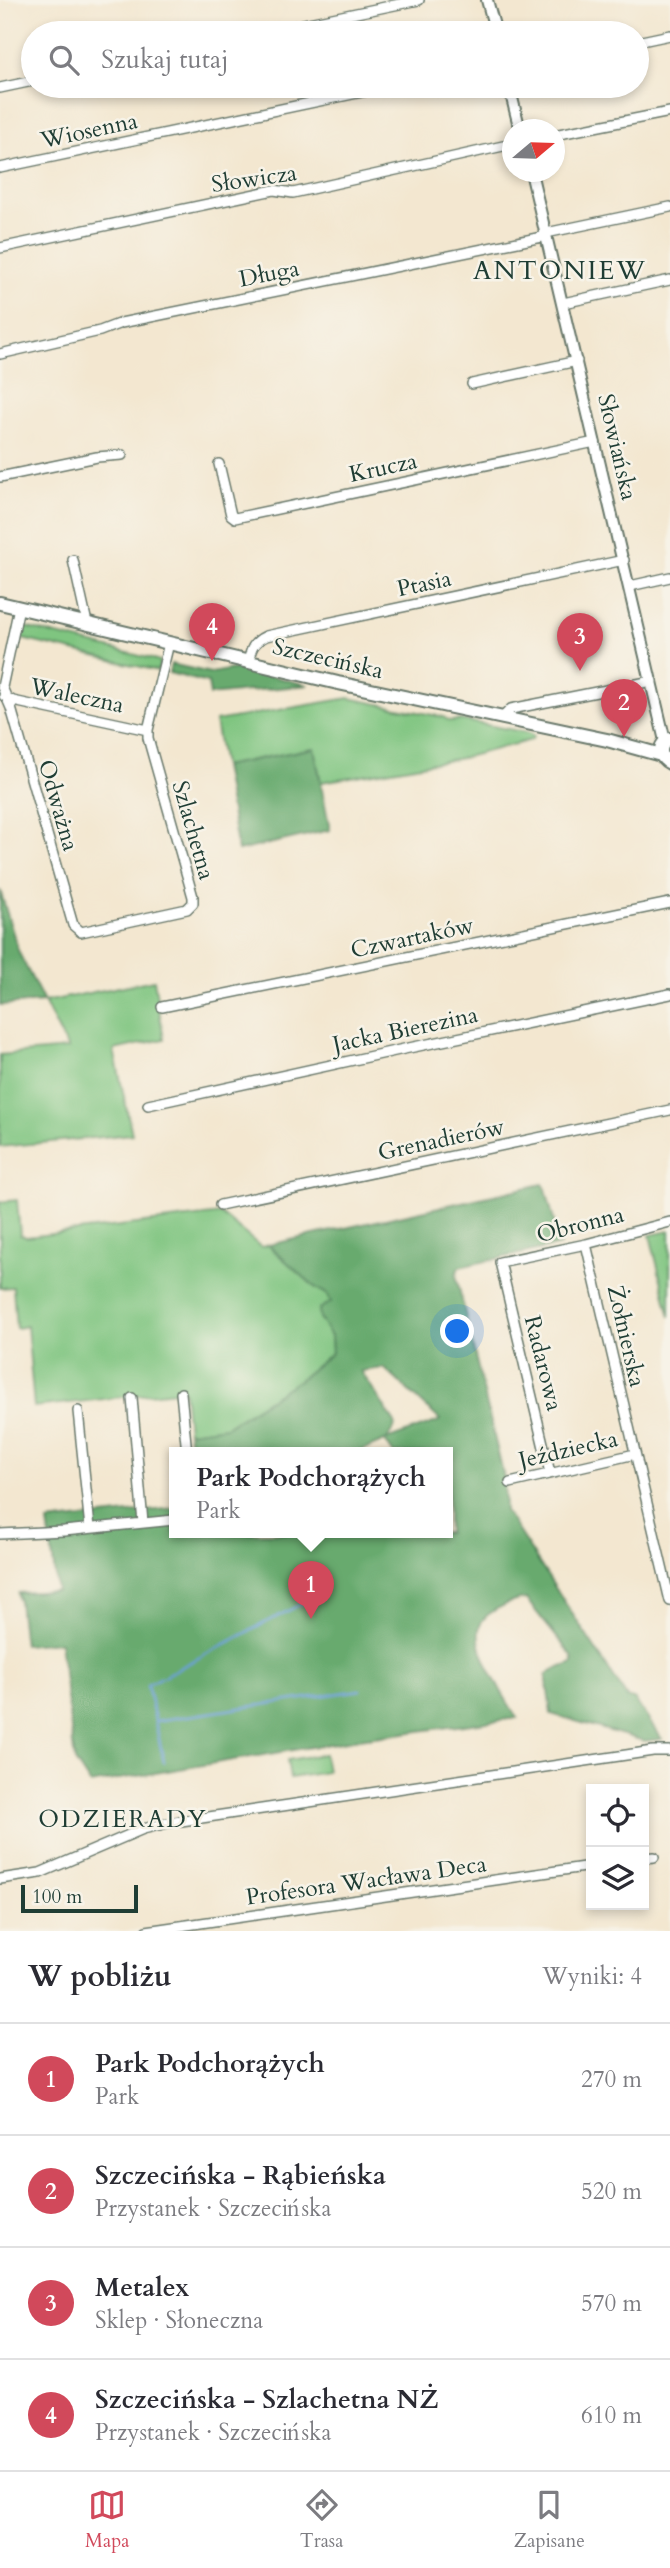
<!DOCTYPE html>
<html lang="pl">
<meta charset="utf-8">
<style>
:root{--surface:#fff;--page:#f2f2f3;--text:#2b2b33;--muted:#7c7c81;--line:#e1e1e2;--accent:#d1495b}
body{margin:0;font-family:Cardo,serif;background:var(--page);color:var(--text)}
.controls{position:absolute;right:21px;bottom:21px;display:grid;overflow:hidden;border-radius:0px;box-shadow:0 4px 10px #0003}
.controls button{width:63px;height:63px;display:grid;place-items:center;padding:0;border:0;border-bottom:2px solid var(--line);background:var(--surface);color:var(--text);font:35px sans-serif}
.compass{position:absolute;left:502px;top:119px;width:63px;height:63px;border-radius:50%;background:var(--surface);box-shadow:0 4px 10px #0003;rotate:71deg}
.scale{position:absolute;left:21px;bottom:18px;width:117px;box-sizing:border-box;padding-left:7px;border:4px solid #1f3d34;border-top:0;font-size:19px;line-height:24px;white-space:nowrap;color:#1f3d34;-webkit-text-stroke:5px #f7f3e8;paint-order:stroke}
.you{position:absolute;left:458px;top:1332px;width:24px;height:24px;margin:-18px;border:5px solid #fff;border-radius:50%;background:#1a73e8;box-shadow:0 0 0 10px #1a73e833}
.badge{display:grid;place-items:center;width:46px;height:46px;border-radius:50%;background:var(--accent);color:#fff;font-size:23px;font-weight:700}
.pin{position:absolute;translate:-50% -58px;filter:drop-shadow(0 2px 4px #0008)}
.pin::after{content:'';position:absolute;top:37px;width:24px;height:21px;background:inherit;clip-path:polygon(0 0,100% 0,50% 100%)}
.popup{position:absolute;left:169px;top:1447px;width:284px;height:91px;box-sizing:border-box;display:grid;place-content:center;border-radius:0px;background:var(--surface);filter:drop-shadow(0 2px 5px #0005);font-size:23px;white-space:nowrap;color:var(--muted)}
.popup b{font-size:26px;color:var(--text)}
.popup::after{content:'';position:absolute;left:50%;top:100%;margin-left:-14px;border:14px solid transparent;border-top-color:var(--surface)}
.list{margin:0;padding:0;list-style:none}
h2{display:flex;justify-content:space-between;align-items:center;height:91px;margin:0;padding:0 28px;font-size:30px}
h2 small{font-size:23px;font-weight:400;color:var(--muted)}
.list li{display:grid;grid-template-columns:46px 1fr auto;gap:21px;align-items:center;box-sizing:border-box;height:112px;padding:0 28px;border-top:2px solid var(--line)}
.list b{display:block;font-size:26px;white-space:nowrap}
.list p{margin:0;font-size:23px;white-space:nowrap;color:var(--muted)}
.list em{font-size:23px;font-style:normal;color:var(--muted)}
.icon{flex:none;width:38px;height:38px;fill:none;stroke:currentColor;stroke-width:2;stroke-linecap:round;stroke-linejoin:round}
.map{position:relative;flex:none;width:670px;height:1931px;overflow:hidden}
.search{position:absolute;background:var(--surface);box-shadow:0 4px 10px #0003;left:21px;right:21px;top:21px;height:77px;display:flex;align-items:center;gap:18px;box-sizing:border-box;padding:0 24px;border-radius:38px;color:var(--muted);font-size:26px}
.sheet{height:539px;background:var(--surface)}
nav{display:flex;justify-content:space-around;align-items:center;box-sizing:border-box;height:98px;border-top:2px solid var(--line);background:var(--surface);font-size:19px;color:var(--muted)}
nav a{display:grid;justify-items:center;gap:4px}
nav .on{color:var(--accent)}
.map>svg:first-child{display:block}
.green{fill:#7fc580;stroke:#4f815a;stroke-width:2}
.forest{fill:#67aa6e;stroke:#437451;stroke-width:2;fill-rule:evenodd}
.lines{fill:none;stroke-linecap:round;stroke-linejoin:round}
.stream{stroke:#6da0d8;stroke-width:2.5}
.minor-casing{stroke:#69786b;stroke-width:12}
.tertiary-casing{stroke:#69786b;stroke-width:14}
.secondary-casing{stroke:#69786b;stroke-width:16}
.minor{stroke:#fff;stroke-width:9}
.tertiary{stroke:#fff;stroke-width:10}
.secondary{stroke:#fff;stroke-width:12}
.labels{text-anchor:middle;stroke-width:5;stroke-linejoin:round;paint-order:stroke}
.street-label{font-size:23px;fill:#1f3d34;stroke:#f7f3e8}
.neighbourhood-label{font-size:24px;letter-spacing:2px;fill:#1f3d34;stroke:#f7f3e8}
.quarter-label{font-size:26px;letter-spacing:2px;fill:#1f3d34;stroke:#f7f3e8}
</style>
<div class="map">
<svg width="670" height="1931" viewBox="0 0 670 1931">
<rect width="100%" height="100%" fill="#f7f3e8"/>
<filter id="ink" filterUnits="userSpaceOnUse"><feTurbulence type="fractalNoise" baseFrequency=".0143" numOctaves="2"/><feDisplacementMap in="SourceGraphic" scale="14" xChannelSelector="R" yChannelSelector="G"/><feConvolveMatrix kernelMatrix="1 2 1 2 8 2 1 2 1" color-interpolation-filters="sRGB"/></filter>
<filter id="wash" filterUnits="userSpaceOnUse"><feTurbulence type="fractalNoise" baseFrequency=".00686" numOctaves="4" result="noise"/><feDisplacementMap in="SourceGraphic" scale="28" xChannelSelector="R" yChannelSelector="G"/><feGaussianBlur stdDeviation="1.57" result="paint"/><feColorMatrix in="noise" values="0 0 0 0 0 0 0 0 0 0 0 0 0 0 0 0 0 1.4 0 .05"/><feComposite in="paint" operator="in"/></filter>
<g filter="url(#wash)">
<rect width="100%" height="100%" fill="#f3e7d0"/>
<path class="green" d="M 21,626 L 160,661 L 158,671 L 18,638 Z
M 349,698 L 443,717 L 450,721 L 461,720 L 529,733 L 534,736 L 531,740 L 462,758 L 321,782 L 314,748 L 223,766 L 215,721 Z
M 154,980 L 164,1039 L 114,1050 L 132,1134 L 0,1147 L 0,1055 L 68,1049 L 44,1002 Z
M 17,1200 L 20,1235 L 26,1237 L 221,1214 L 261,1247 L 268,1245 L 316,1288 L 327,1294 L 331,1301 L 320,1319 L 331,1336 L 332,1353 L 299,1380 L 226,1427 L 188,1432 L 184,1390 L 34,1407 L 27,1326 L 16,1328 L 13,1287 L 0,1288 L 0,1202 Z
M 670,1231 L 670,1317 L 650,1235 Z
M 324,1754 L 327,1772 L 290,1778 L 287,1760 Z"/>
<path class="forest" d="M 171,664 L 211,673 L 238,668 L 308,685 L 210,695 L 208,683 L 169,673 Z
M 314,748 L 330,830 L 238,851 L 223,766 Z
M 0,890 L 19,953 L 44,1002 L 0,1005 Z
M 543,1184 L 546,1189 L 560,1245 L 459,1267 L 456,1275 L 504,1478 L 505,1511 L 628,1699 L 634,1699 L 662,1739 L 644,1741 L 551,1714 L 546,1675 L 553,1670 L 573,1663 L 572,1656 L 526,1599 C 513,1600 506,1604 495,1610 C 489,1614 482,1618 480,1626 C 471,1648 506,1698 517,1718 L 359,1739 L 90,1784 L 75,1761 L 60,1642 L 24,1645 L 18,1593 L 57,1591 L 48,1522 L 174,1508 L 174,1533 L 448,1533 L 448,1453 L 393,1453 L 385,1441 L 356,1453 L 191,1453 L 188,1432 L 226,1427 L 299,1380 L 332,1353 L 331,1336 L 320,1319 L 319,1309 L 331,1302 L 327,1294 L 316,1288 L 268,1245 ZM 384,1368 L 440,1420 L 439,1421 L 386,1440 L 394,1429 L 395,1423 L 361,1371 Z"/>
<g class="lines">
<path class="stream" d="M 155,1720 L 147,1685 L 305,1602
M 164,1762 L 155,1721 L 360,1690"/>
</g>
</g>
<g filter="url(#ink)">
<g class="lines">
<defs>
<path id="minor" d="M 260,33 L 419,0
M 637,42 L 670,35
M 0,88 L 33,81
M 554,135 L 670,112
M 0,168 L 391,86
M 546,233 L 670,207
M 0,248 L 274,190 L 293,193 L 512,144
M 563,303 L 670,280
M 0,354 L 100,331 L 121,323 L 547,236
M 472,384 L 577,361
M 219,464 L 231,515 L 235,518 L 595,442
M 0,477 L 97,457 L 122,455
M 73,560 L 87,623
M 630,586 L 670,577
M 19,607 L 2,687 L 11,708 L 73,925 L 81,932 L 187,909 L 193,903 L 193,897 L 148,738 L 148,730 L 169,643
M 248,662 C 251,649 253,642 266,636 L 624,560
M 4,696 L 13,701 L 148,730
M 502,718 L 511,709 L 652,681
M 162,1007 L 670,903
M 148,1105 L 404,1049 L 670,994
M 220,1205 L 670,1110
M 586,1244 L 670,1601
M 181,1393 L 187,1453
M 132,1398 L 143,1523
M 78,1411 L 90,1528
M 550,1473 L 500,1262 L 586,1244 L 670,1222
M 510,1483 L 635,1454
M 0,1534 L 64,1531 L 174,1520
M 644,1858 L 654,1857
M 0,1879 L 40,1873 L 143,1829 L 168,1823 L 653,1751 L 670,1751
M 146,1931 L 591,1866"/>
<path id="tertiary" d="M 487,0 L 496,33
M 509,86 L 520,130
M 531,172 L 665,741"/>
<path id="secondary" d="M 0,603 L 338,683 L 607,740 L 661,755
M 670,739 C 658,744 658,757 670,763"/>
</defs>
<use href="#minor" class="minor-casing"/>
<use href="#tertiary" class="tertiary-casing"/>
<use href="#secondary" class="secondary-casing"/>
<use href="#minor" class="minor"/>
<use href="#tertiary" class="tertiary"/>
<use href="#secondary" class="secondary"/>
</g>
</g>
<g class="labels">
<g class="street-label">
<text transform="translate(89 130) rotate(-12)" y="8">Wiosenna</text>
<text transform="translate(254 178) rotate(-8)" y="8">Słowicza</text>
<text transform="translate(269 273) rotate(-11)" y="8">Długa</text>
<text transform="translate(618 447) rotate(77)" y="8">Słowiańska</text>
<text transform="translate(383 467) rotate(-12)" y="8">Krucza</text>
<text transform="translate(424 583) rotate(-12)" y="8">Ptasia</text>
<text transform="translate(328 658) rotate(13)" y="8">Szczecińska</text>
<text transform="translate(77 695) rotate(12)" y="8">Waleczna</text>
<text transform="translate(59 805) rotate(74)" y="8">Odważna</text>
<text transform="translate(194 830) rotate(74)" y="8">Szlachetna</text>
<text transform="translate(412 937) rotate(-12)" y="8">Czwartaków</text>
<text transform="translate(405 1029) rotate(-12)" y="8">Jacka Bierezina</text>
<text transform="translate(441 1139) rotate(-12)" y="8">Grenadierów</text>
<text transform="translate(580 1224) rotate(-14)" y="8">Obronna</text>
<text transform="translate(627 1336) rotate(77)" y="8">Żołnierska</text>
<text transform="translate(544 1363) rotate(76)" y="8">Radarowa</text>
<text transform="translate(568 1449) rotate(-13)" y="8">Jeździecka</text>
<text transform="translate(366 1880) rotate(-8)" y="8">Profesora Wacława Deca</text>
</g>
<g class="neighbourhood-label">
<text x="123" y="1827">ODZIERADY</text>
</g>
<g class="quarter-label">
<text x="560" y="279">ANTONIEW</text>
</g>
</g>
</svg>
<div class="controls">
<button><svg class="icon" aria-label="locate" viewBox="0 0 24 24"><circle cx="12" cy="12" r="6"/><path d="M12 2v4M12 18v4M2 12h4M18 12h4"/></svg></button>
<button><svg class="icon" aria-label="layers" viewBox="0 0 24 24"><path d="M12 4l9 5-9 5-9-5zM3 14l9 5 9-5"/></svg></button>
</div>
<svg class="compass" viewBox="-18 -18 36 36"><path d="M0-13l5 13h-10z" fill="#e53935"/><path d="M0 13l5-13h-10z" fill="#7c7c81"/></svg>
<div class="scale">100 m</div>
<div class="you"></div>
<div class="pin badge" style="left:311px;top:1619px">1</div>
<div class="popup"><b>Park Podchorążych</b>Park</div>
<div class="pin badge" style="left:624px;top:737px">2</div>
<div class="pin badge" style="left:580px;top:671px">3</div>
<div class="pin badge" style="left:212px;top:661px">4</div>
<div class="search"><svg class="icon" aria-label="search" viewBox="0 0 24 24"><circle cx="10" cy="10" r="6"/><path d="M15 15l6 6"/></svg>Szukaj tutaj</div>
</div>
<section class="sheet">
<h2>W pobliżu<small>Wyniki: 4</small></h2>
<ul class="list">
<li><span class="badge">1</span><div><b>Park Podchorążych</b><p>Park</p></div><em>270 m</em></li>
<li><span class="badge">2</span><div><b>Szczecińska - Rąbieńska</b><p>Przystanek · Szczecińska</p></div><em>520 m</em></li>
<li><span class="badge">3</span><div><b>Metalex</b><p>Sklep · Słoneczna</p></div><em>570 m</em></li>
<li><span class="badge">4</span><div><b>Szczecińska - Szlachetna NŻ</b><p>Przystanek · Szczecińska</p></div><em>610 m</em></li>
</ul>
</section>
<nav>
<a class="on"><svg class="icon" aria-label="map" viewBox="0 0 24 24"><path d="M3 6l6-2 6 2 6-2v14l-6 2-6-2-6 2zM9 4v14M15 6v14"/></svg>Mapa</a>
<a><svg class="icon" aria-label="directions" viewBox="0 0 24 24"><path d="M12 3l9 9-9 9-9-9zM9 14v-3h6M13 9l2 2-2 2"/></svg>Trasa</a>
<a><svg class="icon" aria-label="saved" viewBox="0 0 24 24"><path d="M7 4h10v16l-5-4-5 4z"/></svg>Zapisane</a>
</nav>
